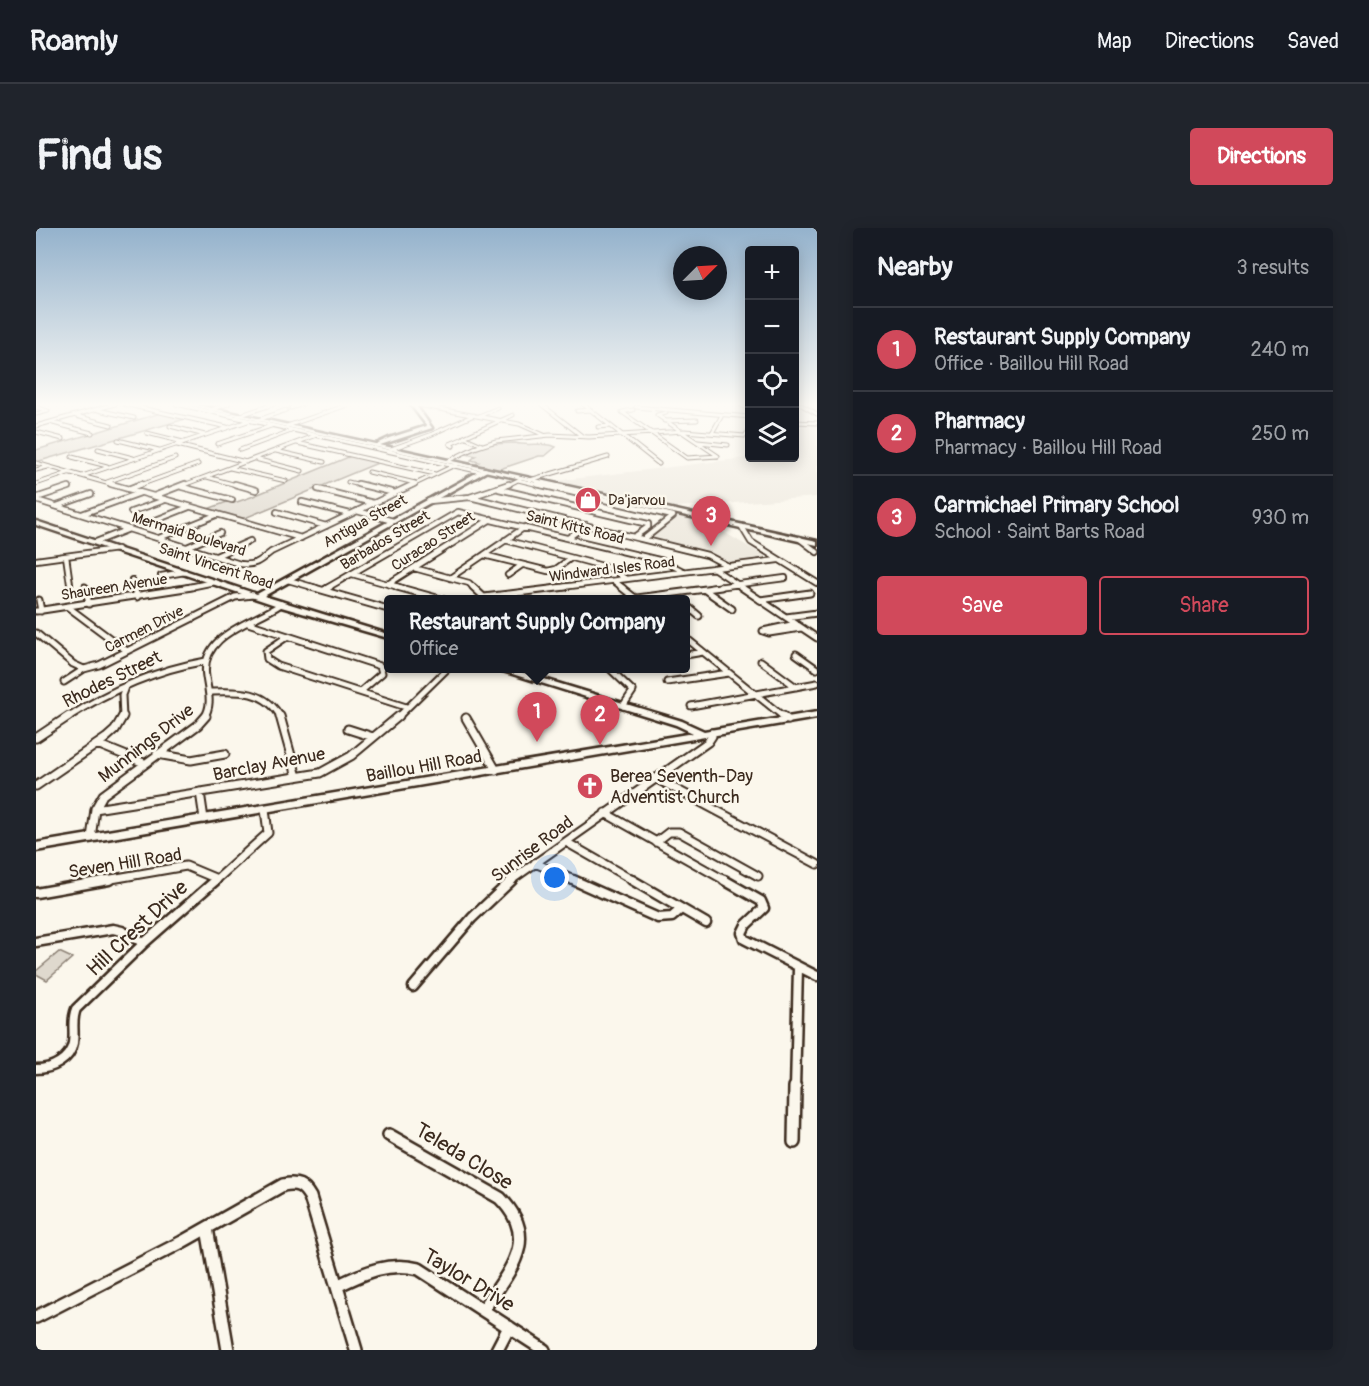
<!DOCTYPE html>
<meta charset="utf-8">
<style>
:root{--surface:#171b24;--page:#20242c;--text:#f1f3f6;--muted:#9ea1a6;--line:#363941;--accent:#d1495b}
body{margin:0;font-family:Pangolin,sans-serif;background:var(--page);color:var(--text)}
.controls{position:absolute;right:18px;top:18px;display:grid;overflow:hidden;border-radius:6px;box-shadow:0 3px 15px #0003}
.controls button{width:54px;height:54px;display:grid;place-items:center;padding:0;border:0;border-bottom:2px solid var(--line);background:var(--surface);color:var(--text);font:30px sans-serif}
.compass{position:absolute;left:637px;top:18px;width:54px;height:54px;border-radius:50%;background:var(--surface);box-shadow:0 3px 15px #0003;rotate:66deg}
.you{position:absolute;left:519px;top:650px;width:21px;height:21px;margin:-15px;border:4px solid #fff;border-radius:50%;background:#1a73e8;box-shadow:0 0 0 9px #1a73e833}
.badge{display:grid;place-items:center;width:39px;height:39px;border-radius:50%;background:var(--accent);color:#fff;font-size:20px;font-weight:700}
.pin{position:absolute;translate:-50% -50px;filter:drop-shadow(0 2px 3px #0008)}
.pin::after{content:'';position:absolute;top:32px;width:21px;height:18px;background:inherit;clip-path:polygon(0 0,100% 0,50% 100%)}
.popup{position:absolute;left:348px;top:367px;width:306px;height:78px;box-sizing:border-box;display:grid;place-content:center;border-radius:6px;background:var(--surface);filter:drop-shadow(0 2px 4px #0005);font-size:20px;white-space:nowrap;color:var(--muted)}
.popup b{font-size:22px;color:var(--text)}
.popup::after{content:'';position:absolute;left:50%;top:100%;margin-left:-12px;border:12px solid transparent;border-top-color:var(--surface)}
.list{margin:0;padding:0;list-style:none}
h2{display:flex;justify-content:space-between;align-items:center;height:78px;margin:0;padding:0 24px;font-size:26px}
h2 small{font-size:20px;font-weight:400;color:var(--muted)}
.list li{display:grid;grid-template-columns:39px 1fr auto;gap:18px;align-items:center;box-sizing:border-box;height:84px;padding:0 24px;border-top:2px solid var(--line)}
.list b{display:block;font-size:22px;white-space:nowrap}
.list p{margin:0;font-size:20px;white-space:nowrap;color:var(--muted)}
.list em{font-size:20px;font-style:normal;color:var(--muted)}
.actions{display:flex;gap:12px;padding:18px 24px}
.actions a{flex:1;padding:14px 0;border:2px solid var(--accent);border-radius:6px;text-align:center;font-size:21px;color:var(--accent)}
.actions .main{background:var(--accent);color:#fff}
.icon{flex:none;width:33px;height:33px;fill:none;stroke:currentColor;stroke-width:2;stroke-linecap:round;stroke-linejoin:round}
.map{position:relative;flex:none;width:781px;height:1122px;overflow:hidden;border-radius:6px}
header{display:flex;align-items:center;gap:36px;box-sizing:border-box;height:84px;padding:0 30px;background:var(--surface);border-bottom:2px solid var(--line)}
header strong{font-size:28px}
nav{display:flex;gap:33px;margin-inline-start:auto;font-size:21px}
.intro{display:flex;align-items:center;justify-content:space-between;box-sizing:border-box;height:144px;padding:0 36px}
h1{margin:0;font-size:42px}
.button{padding:15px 27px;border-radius:6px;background:var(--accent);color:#fff;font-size:21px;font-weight:700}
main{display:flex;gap:36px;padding:0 36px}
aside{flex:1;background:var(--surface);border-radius:6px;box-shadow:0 3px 15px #0003}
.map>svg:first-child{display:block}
.built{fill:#ede8dd}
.green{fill:#dfd9ce;stroke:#8d8276;stroke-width:1.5}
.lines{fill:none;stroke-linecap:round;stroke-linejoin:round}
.street-far5-casing{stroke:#3b2a1e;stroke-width:5}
.street-far4-casing{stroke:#3b2a1e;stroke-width:8}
.street-far3-casing{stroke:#3b2a1e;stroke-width:9}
.street-far2-casing{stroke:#3b2a1e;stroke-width:11}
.street-far1-casing{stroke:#3b2a1e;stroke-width:13}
.street-casing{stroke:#3b2a1e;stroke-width:16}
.secondary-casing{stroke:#3b2a1e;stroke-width:5}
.primary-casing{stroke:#3b2a1e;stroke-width:5}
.street-far5{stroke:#fbf7ec;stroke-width:3}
.street-far4{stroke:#fbf7ec;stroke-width:4.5}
.street-far3{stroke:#fbf7ec;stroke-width:5}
.street-far2{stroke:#fbf7ec;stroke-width:7}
.street-far1{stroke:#fbf7ec;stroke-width:8}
.street{stroke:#fbf7ec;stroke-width:11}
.secondary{fill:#fbf7ec;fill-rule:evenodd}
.primary{fill:#fbf7ec;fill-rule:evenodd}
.labels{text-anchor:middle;stroke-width:5;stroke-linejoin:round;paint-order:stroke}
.far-poi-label{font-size:15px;fill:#3b2a1e;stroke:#fbf7ec;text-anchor:start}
.far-street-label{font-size:15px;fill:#3b2a1e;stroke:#fbf7ec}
.street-label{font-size:18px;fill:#3b2a1e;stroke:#fbf7ec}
.poi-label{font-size:18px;fill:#3b2a1e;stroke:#fbf7ec;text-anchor:start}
.near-street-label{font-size:21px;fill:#3b2a1e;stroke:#fbf7ec}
</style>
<header>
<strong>Roamly</strong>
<nav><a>Map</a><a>Directions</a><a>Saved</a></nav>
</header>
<div class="intro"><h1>Find us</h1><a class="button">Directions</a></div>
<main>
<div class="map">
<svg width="781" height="1122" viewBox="0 0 781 1122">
<rect width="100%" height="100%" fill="#fbf7ec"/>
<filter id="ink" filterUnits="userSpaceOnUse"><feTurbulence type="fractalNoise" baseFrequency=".0167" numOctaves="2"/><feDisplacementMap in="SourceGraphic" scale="12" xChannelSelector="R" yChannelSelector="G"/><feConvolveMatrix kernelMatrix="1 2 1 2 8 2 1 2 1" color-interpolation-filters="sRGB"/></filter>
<g filter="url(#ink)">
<path class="built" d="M 770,196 L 781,196 L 781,269 L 628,280 L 511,254 L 709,230 L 713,201 L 714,230 L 758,230 L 759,203 Z
M 635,286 L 671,294 L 733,331 L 694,335 L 677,326 L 603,309 Z"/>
<path class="green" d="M 125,185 L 149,191 L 0,234 L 0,222 Z
M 479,215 C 493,219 507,213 520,219 L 509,228 L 503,228 L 461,242 L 438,237 L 443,234 L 435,232 L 440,228 L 430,226 L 453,216 Z
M 315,228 L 344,234 L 204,292 L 169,282 L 191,274 L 198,275 L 215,269 Z
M 23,724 L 36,730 L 11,752 L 0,746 L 0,743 Z"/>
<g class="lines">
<defs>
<path id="street-far5" d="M 35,176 L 39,176
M 88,176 L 191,199
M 140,176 L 445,244
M 377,176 L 483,196 L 508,207
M 505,176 L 546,208
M 547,176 L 623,236
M 704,176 L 714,182
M 764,176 L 781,186
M 0,179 L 12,183 L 0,186
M 600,179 L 714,189
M 255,180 L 267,176
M 62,182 L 98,190
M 174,182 L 192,176
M 597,182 L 586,184 L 651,230 L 682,228
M 541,183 L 554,182
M 630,185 L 621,187 L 682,228
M 40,188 L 75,197
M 202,188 L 238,176
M 443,188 L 462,180
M 222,192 L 250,182
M 628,193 L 661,192
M 758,194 L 781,195
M 17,195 L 56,205
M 0,198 L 79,176
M 134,198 L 169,207
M 251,198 L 314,176
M 562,199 L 574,198
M 0,204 L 27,211
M 111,205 L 147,214
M 676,205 L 685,189
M 82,212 L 123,222
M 662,214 L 692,217
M 261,215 L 399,246
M 181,216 L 235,198
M 141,217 L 210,234
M 446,217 L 428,209 L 477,187
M 417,218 L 414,216 L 428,210
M 62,221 L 97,230
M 355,221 L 394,207 L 438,187
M 204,222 L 255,203
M 240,223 L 288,234
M 36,229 L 71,238
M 219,231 L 266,243
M 412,233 L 438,220 L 460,213 L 514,207 L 553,209 L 648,203 L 709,208 L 714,201
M 0,235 L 81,258
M 194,240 L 250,253
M 0,242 L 12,239
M 333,244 L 379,255
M 46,248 L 212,193
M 171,249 L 204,258
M 482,252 L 507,258
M 494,252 L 572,229
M 71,254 L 139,230
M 312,254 L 328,258
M 0,256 L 32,245
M 101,258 L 162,236
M 145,258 L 281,207
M 375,258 L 421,236
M 470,258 L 484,251"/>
<path id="street-far4" d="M 75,256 L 265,310
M 199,256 L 220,262
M 322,256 L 359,265
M 501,256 L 637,288 L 608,311
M 146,259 L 196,272
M 92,261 L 105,256
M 282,261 L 337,275
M 463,261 L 612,296 L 612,299 L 598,309
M 118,268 L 149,256
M 434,269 L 671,327 L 692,338
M 0,270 L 33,259
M 0,272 L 204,336 C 219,338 224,333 235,324 L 378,256
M 393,273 L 434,269 L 473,256
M 266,274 L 314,286
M 21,278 L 55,266
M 321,283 L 357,293
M 95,284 L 129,272
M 241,284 L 290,298
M 46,286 L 104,265
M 120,292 L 153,279
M 706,299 L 715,314 L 781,355
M 123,310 L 180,287
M 532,310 L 550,297
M 764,311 L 781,324
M 469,312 L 574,340 L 590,351
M 60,314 L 93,301
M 151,319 L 184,305
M 448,327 L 512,343 L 520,341 L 535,330
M 30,328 L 34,356
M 180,328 L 214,313
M 0,332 L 81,321
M 378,340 L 433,355 L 438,360
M 677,340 L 707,360
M 316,346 L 366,360
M 472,347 L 486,337
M 125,348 L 149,344
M 414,350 L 489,299
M 96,352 L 98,360
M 252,352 L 280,360
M 578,353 L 587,360
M 352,356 L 455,291
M 149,360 L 178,354
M 291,360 L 422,284 L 627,333 L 647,343
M 518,360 L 742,332
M 674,360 L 749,350"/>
<path id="street-far3" d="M 49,359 L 53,376
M 98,359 L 101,369
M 275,359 L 352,381
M 361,359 L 408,372
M 437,359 L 451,372
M 585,359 L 599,370
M 705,359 L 781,410
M 288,362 L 294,359
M 669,362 L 696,381
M 448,369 L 530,359
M 3,372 L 5,383
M 586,372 L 685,359
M 724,372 L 774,365
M 650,377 L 663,388
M 32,379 L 91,423
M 0,383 L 156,359
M 750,389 L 781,385
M 212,395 L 344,438 L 346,445 L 324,464
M 760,396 L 727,403 L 733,405 L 765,400
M 0,405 L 37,436 L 48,441
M 252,408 L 230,423 L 231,431 L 242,438 L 370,479
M 650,410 L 749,490
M 760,426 L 781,441
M 650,427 L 667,424
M 725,433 L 760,459
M 573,440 L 597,463 L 587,478
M 28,454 L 48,441 L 63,437 L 199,369 L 217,367
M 631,454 L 693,445
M 173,464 C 201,463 230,461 245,490
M 655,478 L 781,455
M 31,490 C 74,462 119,442 170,433
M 87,490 L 86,467 L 89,459
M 168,490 C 177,476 172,464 170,449 C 163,406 218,395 245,376
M 361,490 L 412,440"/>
<path id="street-far2" d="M 244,488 L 261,549
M 747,488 L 752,492
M 430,490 L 460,542
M 312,501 L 337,509
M 0,510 L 33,488
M 61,516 L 108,535
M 121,526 L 155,532 L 189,526
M 619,550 L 781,636
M 0,558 L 70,510 L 79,502 L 87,488
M 164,564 L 168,591
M 59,581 L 284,545 L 315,528 L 363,488
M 569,585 L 690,653
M 55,610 L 59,581 L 67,567 L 162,497 L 170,488
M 530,614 L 598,653
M 620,614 L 633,604 L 643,604 L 722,648
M 499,635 L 540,653
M 64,653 L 150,638 L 181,651
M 179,653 L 232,605 L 229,581
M 474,653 L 672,514 L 676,508 L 675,505"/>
<path id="street-far1" d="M 537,652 L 622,690 L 636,689 L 645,681
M 596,652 L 670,695
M 688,652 L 725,673 L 728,680 L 710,697 L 706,705 L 708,711 L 781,748
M 0,665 L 73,652
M 0,714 L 77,701 L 86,703 L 108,715
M 377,759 L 436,690 L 476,652
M 0,841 C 16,841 34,832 37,815 C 39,802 35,793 40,781 L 108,715 L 180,652
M 759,861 L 762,740"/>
<path id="street" d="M 353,907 L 464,970 C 505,1011 473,1043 447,1082
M 758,914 L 759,859
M 171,1000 L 192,1122
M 301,1058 C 328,1045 352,1033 383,1041 L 508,1122
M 0,1089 L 146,1014 L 247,957 C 261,954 267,957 274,969 L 320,1122
M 461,1122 L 473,1099"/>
<path id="secondary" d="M 374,176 L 379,176 L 396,200 L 338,219 L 338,217 L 353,210 L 391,198 Z
M 449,240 L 451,241 L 451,243 L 228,368 L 352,406 L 352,410 L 242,378 L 0,297 L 0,293 L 221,366 Z
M 457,440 L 472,440 L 646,493 L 668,503 L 781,484 L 781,490 L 0,623 L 0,615 L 657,505 L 640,497 Z"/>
<path id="primary" d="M 148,176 L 157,176 L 781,313 L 781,317 Z"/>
</defs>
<use href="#street-far5" class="street-far5-casing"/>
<use href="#street-far4" class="street-far4-casing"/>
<use href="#street-far3" class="street-far3-casing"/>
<use href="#street-far2" class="street-far2-casing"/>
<use href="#street-far1" class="street-far1-casing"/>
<use href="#street" class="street-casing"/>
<use href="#secondary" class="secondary-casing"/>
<use href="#primary" class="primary-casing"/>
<use href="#street-far5" class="street-far5"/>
<use href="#street-far4" class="street-far4"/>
<use href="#street-far3" class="street-far3"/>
<use href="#street-far2" class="street-far2"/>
<use href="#street-far1" class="street-far1"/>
<use href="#street" class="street"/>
<use href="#secondary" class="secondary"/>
<use href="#primary" class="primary"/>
</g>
</g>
<linearGradient id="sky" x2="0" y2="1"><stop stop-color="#94b2cc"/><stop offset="0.53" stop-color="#fdfbf6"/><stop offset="1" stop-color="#fdfbf6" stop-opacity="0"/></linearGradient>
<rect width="781" height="333" fill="url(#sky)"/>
<defs>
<symbol id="shop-disc" viewBox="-11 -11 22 22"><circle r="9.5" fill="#d1495b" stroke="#fbf7ec"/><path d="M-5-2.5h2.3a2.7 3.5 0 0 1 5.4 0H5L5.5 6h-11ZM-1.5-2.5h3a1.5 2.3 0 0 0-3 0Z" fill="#fff"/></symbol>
<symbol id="church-disc" viewBox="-11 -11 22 22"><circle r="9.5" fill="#d1495b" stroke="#fbf7ec"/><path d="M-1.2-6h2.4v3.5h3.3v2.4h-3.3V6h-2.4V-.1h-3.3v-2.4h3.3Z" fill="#fff"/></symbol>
</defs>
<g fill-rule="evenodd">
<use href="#shop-disc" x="537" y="257" width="30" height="30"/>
<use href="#church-disc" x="539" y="543" width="30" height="30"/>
</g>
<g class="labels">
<g class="far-poi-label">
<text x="572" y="277">Da'jarvou</text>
</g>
<g class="far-street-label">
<text transform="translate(329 293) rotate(-29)" y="5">Antigua Street</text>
<text transform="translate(539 299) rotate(14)" y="5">Saint Kitts Road</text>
<text transform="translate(153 306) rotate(17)" y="5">Mermaid Boulevard</text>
<text transform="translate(349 312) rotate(-31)" y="5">Barbados Street</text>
<text transform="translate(397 313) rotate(-33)" y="5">Curacao Street</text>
<text transform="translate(180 338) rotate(18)" y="5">Saint Vincent Road</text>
<text transform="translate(576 341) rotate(-7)" y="5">Windward Isles Road</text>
<text transform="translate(78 359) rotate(-9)" y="5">Shaureen Avenue</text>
<text transform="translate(108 401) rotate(-27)" y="5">Carmen Drive</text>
</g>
<g class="street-label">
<text transform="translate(76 451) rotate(-26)" y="6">Rhodes Street</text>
<text transform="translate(110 515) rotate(-38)" y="6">Munnings Drive</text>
<text transform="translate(233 536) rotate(-11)" y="6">Barclay Avenue</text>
<text transform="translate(388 538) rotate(-10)" y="6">Baillou Hill Road</text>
<text transform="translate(496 621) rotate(-37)" y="6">Sunrise Road</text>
<text transform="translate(89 635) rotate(-9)" y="6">Seven Hill Road</text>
</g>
<g class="poi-label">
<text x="574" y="554">Berea Seventh-Day<tspan x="574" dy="21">Adventist Church</tspan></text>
</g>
<g class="near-street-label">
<text transform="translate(101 700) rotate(-43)" y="7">Hill Crest Drive</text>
<text transform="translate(428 928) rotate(31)" y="7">Teleda Close</text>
<text transform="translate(433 1052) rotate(31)" y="7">Taylor Drive</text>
</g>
</g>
</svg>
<div class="controls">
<button>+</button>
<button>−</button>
<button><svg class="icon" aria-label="locate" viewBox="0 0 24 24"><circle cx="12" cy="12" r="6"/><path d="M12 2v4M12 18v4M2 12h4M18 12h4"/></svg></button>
<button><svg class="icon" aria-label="layers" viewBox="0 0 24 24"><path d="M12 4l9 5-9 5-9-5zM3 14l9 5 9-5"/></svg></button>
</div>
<svg class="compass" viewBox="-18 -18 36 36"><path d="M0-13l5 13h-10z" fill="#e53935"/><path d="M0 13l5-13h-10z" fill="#9ea1a6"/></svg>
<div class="you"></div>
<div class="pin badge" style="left:501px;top:514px">1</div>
<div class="popup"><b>Restaurant Supply Company</b>Office</div>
<div class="pin badge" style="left:564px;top:517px">2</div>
<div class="pin badge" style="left:675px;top:318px">3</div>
</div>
<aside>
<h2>Nearby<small>3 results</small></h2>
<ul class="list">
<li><span class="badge">1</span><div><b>Restaurant Supply Company</b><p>Office · Baillou Hill Road</p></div><em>240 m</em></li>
<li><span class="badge">2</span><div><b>Pharmacy</b><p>Pharmacy · Baillou Hill Road</p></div><em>250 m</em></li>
<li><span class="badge">3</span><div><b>Carmichael Primary School</b><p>School · Saint Barts Road</p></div><em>930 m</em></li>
</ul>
<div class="actions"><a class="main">Save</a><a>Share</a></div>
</aside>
</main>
